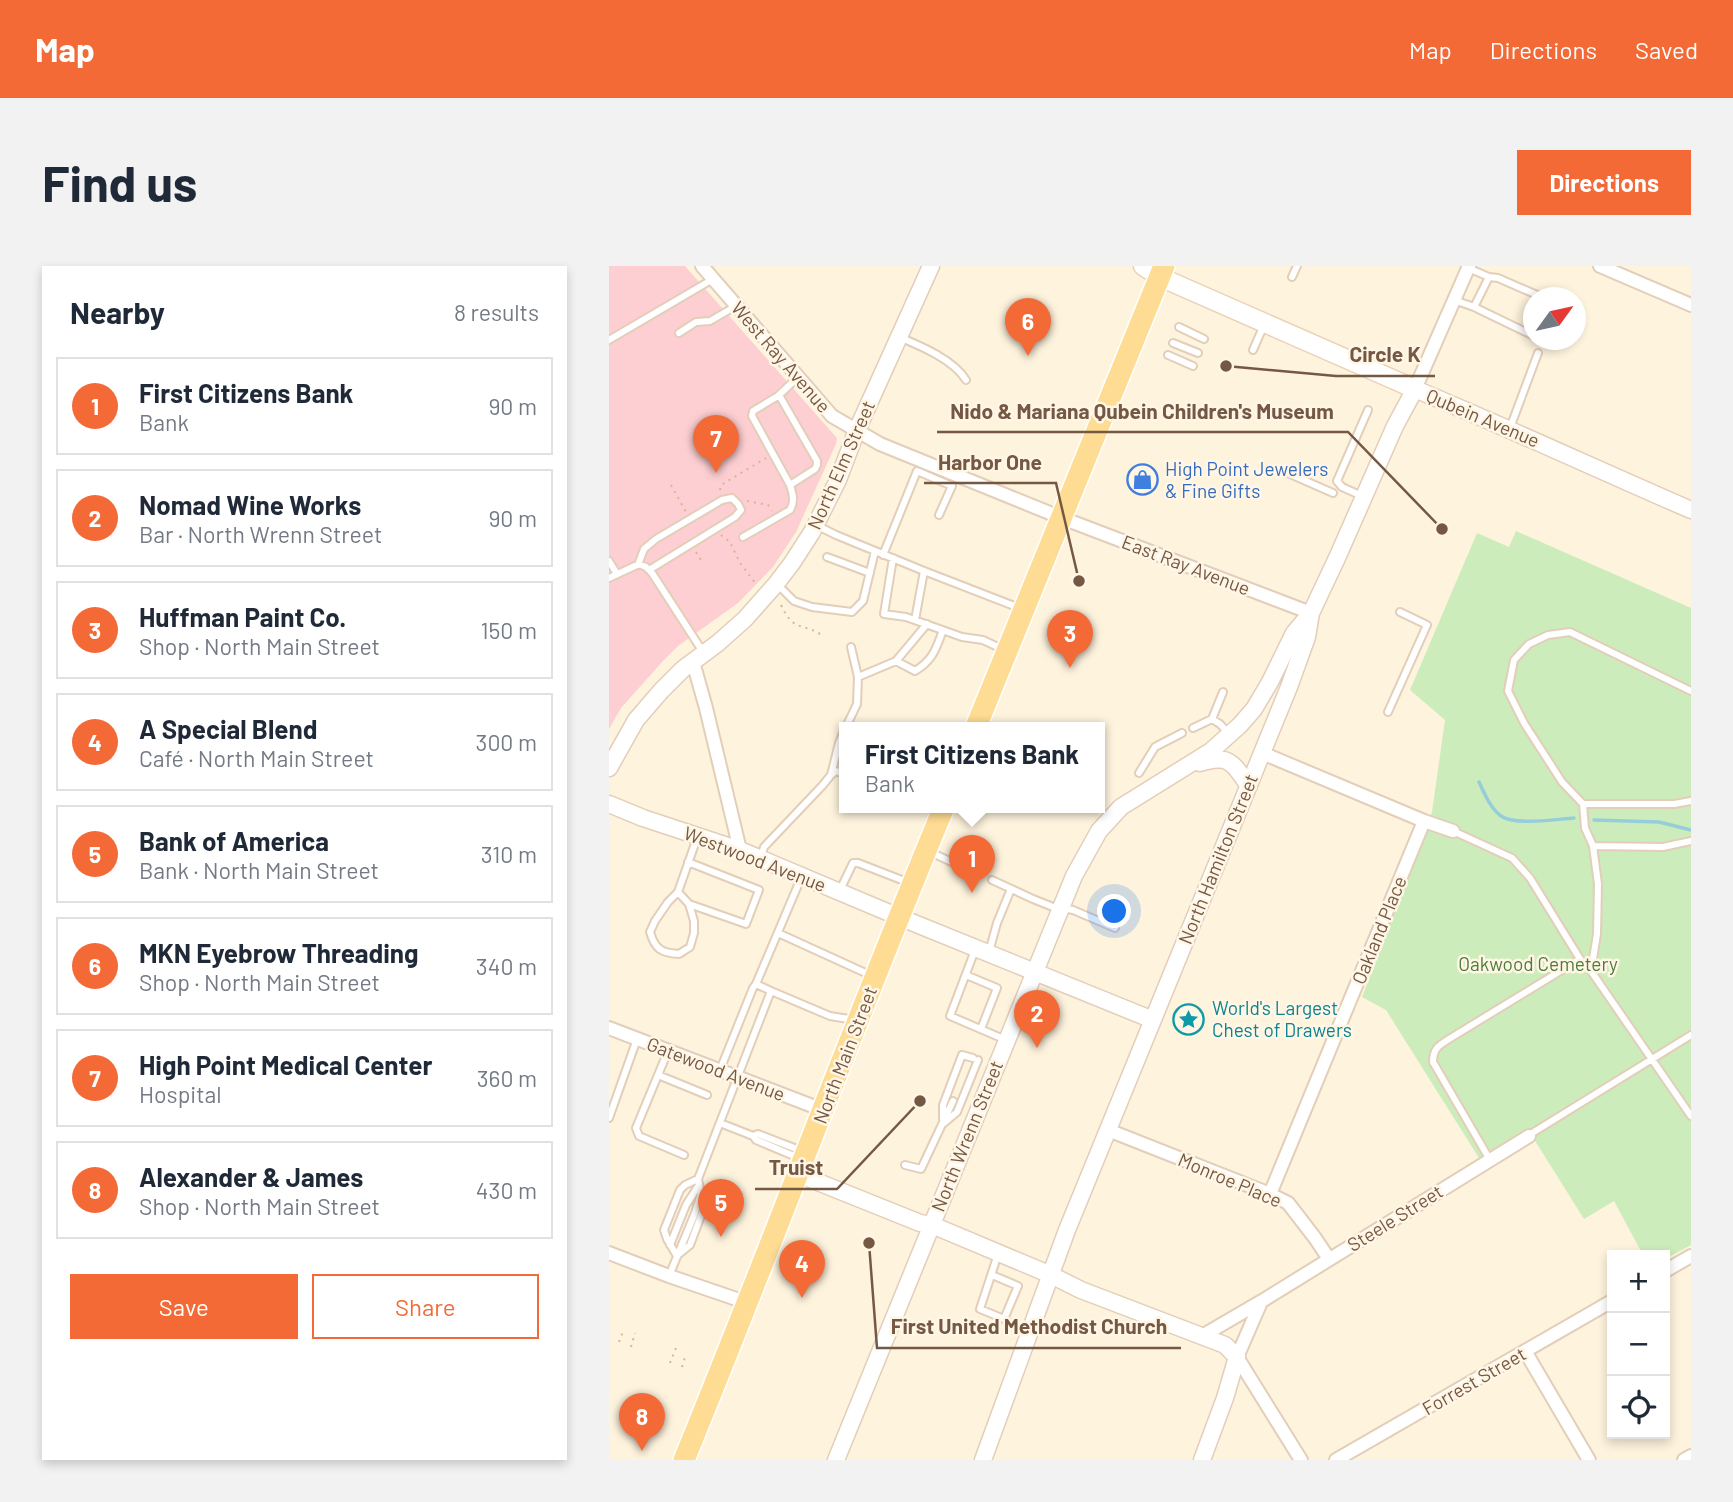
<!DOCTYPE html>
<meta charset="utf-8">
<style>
:root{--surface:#fff;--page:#f2f2f3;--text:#1f2937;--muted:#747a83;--line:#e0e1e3;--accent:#f36a37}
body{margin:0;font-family:Barlow,sans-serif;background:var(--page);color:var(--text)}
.controls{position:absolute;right:21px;bottom:21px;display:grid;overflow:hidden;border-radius:0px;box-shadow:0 4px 10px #0003}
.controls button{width:63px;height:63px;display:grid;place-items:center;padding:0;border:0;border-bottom:2px solid var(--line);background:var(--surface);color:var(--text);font:35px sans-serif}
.compass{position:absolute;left:914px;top:21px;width:63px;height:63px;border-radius:50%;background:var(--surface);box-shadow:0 4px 10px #0003;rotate:57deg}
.you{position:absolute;left:506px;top:646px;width:24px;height:24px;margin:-18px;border:5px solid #fff;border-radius:50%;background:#1a73e8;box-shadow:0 0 0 10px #1a73e833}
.badge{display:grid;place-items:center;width:46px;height:46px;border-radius:50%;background:var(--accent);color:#fff;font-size:23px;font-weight:700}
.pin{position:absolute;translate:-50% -58px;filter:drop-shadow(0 2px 4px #0008)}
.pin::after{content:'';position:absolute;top:37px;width:24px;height:21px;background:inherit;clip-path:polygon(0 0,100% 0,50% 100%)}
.popup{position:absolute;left:230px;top:456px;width:266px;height:91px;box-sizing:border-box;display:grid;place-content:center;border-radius:0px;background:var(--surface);filter:drop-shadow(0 2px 5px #0005);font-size:23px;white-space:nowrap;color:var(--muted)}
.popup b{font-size:26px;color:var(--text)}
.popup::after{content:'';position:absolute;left:50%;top:100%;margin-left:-14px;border:14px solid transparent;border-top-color:var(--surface)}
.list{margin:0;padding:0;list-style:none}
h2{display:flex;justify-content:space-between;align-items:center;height:91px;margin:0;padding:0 28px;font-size:30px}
h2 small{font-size:23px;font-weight:400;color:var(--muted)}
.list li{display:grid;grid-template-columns:46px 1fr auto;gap:21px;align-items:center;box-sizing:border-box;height:98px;margin:0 14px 14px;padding:0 14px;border:2px solid var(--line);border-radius:0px}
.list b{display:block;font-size:26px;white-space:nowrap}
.list p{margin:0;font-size:23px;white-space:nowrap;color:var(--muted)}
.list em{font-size:23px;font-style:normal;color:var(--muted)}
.actions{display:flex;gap:14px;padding:21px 28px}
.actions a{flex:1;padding:16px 0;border:2px solid var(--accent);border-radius:0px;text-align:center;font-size:24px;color:var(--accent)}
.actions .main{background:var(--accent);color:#fff}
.icon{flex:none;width:38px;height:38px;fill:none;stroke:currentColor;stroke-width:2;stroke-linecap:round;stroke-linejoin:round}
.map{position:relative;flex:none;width:1082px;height:1194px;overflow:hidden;border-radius:0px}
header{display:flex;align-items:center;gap:42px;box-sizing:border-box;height:98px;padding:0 35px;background:var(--accent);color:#fff}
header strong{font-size:33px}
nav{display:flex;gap:38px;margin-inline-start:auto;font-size:24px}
.intro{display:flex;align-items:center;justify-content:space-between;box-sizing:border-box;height:168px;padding:0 42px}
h1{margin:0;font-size:49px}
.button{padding:18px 32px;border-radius:0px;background:var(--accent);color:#fff;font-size:24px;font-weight:700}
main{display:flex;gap:42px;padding:0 42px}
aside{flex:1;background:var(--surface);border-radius:0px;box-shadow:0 4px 10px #0003}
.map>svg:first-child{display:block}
.medical{fill:#fdcfd2}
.green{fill:#ccecbb}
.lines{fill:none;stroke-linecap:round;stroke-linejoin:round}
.stream{stroke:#96cddb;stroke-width:3.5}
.service-casing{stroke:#e2ceb9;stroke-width:10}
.minor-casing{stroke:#e2ceb9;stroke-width:16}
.tertiary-casing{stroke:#e2ceb9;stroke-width:19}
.secondary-casing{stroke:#ead2b8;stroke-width:21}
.primary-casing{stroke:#fff;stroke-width:24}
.path{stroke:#dab496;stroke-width:2;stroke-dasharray:2 5;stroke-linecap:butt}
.service{stroke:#fff;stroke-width:6}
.minor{stroke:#fff;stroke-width:12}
.tertiary{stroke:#fff;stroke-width:16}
.secondary{stroke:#fff;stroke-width:18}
.primary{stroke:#ffdc93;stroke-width:21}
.labels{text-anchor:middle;stroke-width:5;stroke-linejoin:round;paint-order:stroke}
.street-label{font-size:19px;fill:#755844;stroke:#fff6e5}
.shop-label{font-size:19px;fill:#366cbe;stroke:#fff6e5;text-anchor:start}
.park-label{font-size:19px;fill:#4c7c3b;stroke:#fff6e5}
.culture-label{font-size:19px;fill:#0d838f;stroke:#fff6e5;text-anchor:start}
.leader{fill:none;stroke:#755844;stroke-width:2.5}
.callout-dot{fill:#755844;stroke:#fff6e5;stroke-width:2.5}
.callout-label{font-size:21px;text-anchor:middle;font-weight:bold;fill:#755844;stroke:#fff6e5;stroke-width:5;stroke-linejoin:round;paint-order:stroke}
</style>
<header>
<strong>Map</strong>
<nav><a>Map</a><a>Directions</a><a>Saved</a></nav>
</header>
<div class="intro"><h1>Find us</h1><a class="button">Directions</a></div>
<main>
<aside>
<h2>Nearby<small>8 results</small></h2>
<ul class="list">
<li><span class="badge">1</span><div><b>First Citizens Bank</b><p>Bank</p></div><em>90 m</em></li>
<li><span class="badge">2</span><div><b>Nomad Wine Works</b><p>Bar · North Wrenn Street</p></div><em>90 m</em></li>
<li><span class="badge">3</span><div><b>Huffman Paint Co.</b><p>Shop · North Main Street</p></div><em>150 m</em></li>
<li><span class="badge">4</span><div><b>A Special Blend</b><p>Café · North Main Street</p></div><em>300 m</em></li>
<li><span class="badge">5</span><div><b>Bank of America</b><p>Bank · North Main Street</p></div><em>310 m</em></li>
<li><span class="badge">6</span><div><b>MKN Eyebrow Threading</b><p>Shop · North Main Street</p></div><em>340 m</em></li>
<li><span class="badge">7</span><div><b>High Point Medical Center</b><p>Hospital</p></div><em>360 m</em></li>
<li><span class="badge">8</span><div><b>Alexander &amp; James</b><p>Shop · North Main Street</p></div><em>430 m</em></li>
</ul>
<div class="actions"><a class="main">Save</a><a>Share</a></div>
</aside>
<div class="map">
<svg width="1082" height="1194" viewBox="0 0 1082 1194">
<rect width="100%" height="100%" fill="#fef3dd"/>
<path class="medical" d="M 0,0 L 76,0 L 228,172 L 227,178 L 187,266 L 164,301 L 129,337 L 69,380 L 54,395 L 12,442 L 0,463 Z"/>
<path class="green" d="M 907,265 L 1082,342 L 1082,979 L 1056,993 L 1056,989 L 1034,989 L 1005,935 L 975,953 L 918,862 L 870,892 L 777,744 L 753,731 L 823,546 L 836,454 L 801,424 L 868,267 L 900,281 Z"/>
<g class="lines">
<path class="stream" d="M 870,516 C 876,528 881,542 892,550 C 906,560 948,553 965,552
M 985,554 L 1050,556 L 1082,564"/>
<defs>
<path id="service" d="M 683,11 L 688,0
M 880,11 L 889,12 L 935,32
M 845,34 L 865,41 L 880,11 L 859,2
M 865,41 L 925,70
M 570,61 L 595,73
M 70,67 L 87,56 L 101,55 L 127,40
M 290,71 C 312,80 345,94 357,114
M 0,74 L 104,13
M 564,77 L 589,87
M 644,84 L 655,59
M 559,89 L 584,100
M 170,129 L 208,195 L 208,199 L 206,203 L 181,219
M 901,162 L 929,87
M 674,205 L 724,227
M 753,230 L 733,221 L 728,215 L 759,144
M 209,260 L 227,269 L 315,305 L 413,343
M 134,271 L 181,244 C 186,235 184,229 181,219 L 143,150 L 144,145 L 169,130 L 189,111
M 274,289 L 308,205 L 343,220 L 330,249
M 218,291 L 261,307
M 284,292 L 275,348 L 297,351 L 353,371 L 374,374 L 393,383
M 0,295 L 8,308
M 29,299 L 35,283 L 47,273 L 113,234 L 123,232 L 129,238 L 132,244 L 126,251 L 40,304
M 0,312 L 30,298 L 37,301 L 43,307 L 94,386
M 169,319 L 185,335 L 203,341 L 243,346 L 254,335 L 266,285
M 306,354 L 315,305
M 287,395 L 306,405 C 324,394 327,383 334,364
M 249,411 L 287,395 L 318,358
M 1082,425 L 961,366 L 939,369 L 920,378 L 905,394 L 899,425 L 915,457 L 953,516 L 974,538 L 1065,538 L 1082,535
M 779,446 L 818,359 L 791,346
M 603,453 L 614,426
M 237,461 L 248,438 L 249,411 L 242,381
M 584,462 L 603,453 L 611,458 L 620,468
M 530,507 L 546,481 L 573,467
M 222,509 L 230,477 L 235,465
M 974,538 L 976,562 L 984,580 L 989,618 L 988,668 L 982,705
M 844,565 L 903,592 L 921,612 L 971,693 L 982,705 L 1082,850
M 984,580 L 1054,581 L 1082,575
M 319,585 L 362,605
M 152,591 L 155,581 L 213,520 L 222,509 L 227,505 L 235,508
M 79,596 L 150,624 L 137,658 L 80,638
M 383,614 L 424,633 L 449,643
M 231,624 L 244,597 L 249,597 L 298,616
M 69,626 L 80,638 L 85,655 L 85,667 L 81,681 L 70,688 C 52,687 46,683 41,666 L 46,655 L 59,636 L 69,626 L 88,572
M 453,642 L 464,644 L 506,662
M 169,667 L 261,709
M 366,684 L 341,750 L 397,774
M 380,686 L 388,657 L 402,623
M 357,709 L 388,722 L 372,763
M 147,718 L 192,612
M 162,725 L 221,750 L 246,754
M 59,785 L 27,862 L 30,870 L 75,889
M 49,809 L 98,829
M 0,852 L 28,773
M 334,853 L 334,839 L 353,789 L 364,792
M 111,857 L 144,870 L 147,874 L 192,893
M 335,857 L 348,846 L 369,794
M 920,869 L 1082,769
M 144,870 L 149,868 L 193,885
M 881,894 L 824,796 C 824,783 829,780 840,773 L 971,693
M 296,899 L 312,903 L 344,835
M 61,979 L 77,939 L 90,919
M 70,988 L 81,979 L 96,939 L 92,928
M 68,990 L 58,973 L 55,964 L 71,924 L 76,919 L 89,913
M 383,1009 L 409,1020 L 395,1053 L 371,1043 L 389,988
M 60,1010 L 86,947 L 92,928 L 89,913 L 162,725 L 147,718 L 144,722 L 111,804
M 395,1053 L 408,1063 L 420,1068"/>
<path id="minor" d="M 93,0 L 223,150 L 271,178 L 453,252 L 702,347
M 991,0 L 1082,39
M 806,123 L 860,0
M 84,396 L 97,442 L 131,584
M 653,487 L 815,555 L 844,565
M 0,762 L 214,844
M 499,864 L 661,928 L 679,937 L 706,972 L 720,993
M 661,928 L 815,555
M 0,987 L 60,1010 L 139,1037
M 1056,1005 L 1082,990
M 652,1036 L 628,1091 L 692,1194
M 593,1070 L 653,1035 L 920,870
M 916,1085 L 980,1194
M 727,1194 L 1003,1035
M 1075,1194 L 1082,1190"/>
<path id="tertiary" d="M 591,497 C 619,488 624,496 639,519
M 0,502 L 27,454 L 52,425 L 74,403 L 109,377 L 136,353 L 167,318 L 183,297 L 203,266 L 229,214 L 248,164 L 322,0
M 0,538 L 34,552 L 131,584 L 290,651 L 544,754
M 189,908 L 311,957 L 323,959 L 442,1009 L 472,1024 L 616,1079 L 628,1091 L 616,1132 L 593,1194
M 227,1194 L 465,610 L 490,565 L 512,541 L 602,485 L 631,459 L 645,443 L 661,416 L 685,367 L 700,349
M 374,1194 L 458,964 L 680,421 L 698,371 L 702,347 L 728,292 L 786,160 L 806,123 C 899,162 990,204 1082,244"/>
<path id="secondary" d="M 534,0 L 551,11 L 806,123"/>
<path id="primary" d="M 367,461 L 555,0
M 75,1194 C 164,977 245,757 335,541"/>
</defs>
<use href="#service" class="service-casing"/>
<use href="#minor" class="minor-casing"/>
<use href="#tertiary" class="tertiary-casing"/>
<use href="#secondary" class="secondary-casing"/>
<use href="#primary" class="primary-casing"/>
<path class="path" d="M 62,219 L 77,246
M 111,224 L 112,219 L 157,192
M 138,235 L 159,239 L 163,245
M 112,269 L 121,276 L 131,297 L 147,318
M 87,286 L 92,294
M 172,339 C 184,364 189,357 210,367 L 211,371
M 10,1076 L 15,1063
M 22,1081 L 26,1067
M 61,1097 L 67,1082
M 73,1101 L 77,1088"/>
<use href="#service" class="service"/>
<use href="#minor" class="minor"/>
<use href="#tertiary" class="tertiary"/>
<use href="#secondary" class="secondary"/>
<use href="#primary" class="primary"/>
</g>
<defs>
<symbol id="shop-ring" viewBox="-11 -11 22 22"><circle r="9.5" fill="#fff6e5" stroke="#3f7fe0" stroke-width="1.5"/><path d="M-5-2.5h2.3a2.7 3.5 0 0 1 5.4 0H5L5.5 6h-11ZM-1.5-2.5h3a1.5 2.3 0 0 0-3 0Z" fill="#3f7fe0"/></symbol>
<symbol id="sight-ring" viewBox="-11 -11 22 22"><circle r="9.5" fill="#fff6e5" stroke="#0f9aa8" stroke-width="1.5"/><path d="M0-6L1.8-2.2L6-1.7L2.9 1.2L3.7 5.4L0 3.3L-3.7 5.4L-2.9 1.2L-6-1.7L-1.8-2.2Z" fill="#0f9aa8"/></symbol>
</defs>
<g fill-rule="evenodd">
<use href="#shop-ring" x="516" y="196" width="35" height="35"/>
<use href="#sight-ring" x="562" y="736" width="35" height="35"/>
</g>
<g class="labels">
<g class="street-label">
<text transform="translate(172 91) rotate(49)" y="7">West Ray Avenue</text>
<text transform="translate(874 152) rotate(23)" y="7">Qubein Avenue</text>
<text transform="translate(232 199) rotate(-66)" y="7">North Elm Street</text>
<text transform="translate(577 299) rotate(21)" y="7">East Ray Avenue</text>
<text transform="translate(146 593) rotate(21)" y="7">Westwood Avenue</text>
<text transform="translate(609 593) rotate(-68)" y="7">North Hamilton Street</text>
<text transform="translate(770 664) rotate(-68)" y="7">Oakland Place</text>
<text transform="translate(236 789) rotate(-69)" y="7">North Main Street</text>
<text transform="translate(107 803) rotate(21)" y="7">Gatewood Avenue</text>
<text transform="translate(358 870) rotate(-68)" y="7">North Wrenn Street</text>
<text transform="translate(621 914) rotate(23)" y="7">Monroe Place</text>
<text transform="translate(786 952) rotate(-32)" y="7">Steele Street</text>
<text transform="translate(865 1115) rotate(-30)" y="7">Forrest Street</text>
</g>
<g class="shop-label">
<text x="556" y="210">High Point Jewelers<tspan x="556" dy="22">&amp; Fine Gifts</tspan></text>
</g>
<g class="park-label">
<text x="929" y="705">Oakwood Cemetery</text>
</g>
<g class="culture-label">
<text x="603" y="749">World's Largest<tspan x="603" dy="22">Chest of Drawers</tspan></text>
</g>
</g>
<path class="leader" d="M617 100L727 110H826M833 263L739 166H328M470 315L447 217H315M311 835L228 923H146M260 977L268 1082H572"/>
<g class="callout-dot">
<circle cx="617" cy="100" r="7"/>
<circle cx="833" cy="263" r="7"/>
<circle cx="470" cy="315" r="7"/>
<circle cx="311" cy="835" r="7"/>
<circle cx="260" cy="977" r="7"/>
</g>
<g class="callout-label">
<text x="776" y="96">Circle K</text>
<text x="533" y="153">Nido &amp; Mariana Qubein Children's Museum</text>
<text x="381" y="204">Harbor One</text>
<text x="187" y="909">Truist</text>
<text x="420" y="1068">First United Methodist Church</text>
</g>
</svg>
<div class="controls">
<button>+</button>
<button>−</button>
<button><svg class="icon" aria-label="locate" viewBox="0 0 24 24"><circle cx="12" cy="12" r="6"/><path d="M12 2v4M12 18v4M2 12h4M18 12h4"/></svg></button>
</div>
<svg class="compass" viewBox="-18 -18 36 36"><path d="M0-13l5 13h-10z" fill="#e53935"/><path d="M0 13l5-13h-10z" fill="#747a83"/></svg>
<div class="you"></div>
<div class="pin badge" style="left:363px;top:627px">1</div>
<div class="popup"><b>First Citizens Bank</b>Bank</div>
<div class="pin badge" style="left:428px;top:782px">2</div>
<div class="pin badge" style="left:461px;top:402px">3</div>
<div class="pin badge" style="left:193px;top:1032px">4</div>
<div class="pin badge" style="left:112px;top:971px">5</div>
<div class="pin badge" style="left:419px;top:90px">6</div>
<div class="pin badge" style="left:107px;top:207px">7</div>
<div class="pin badge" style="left:33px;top:1185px">8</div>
</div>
</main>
